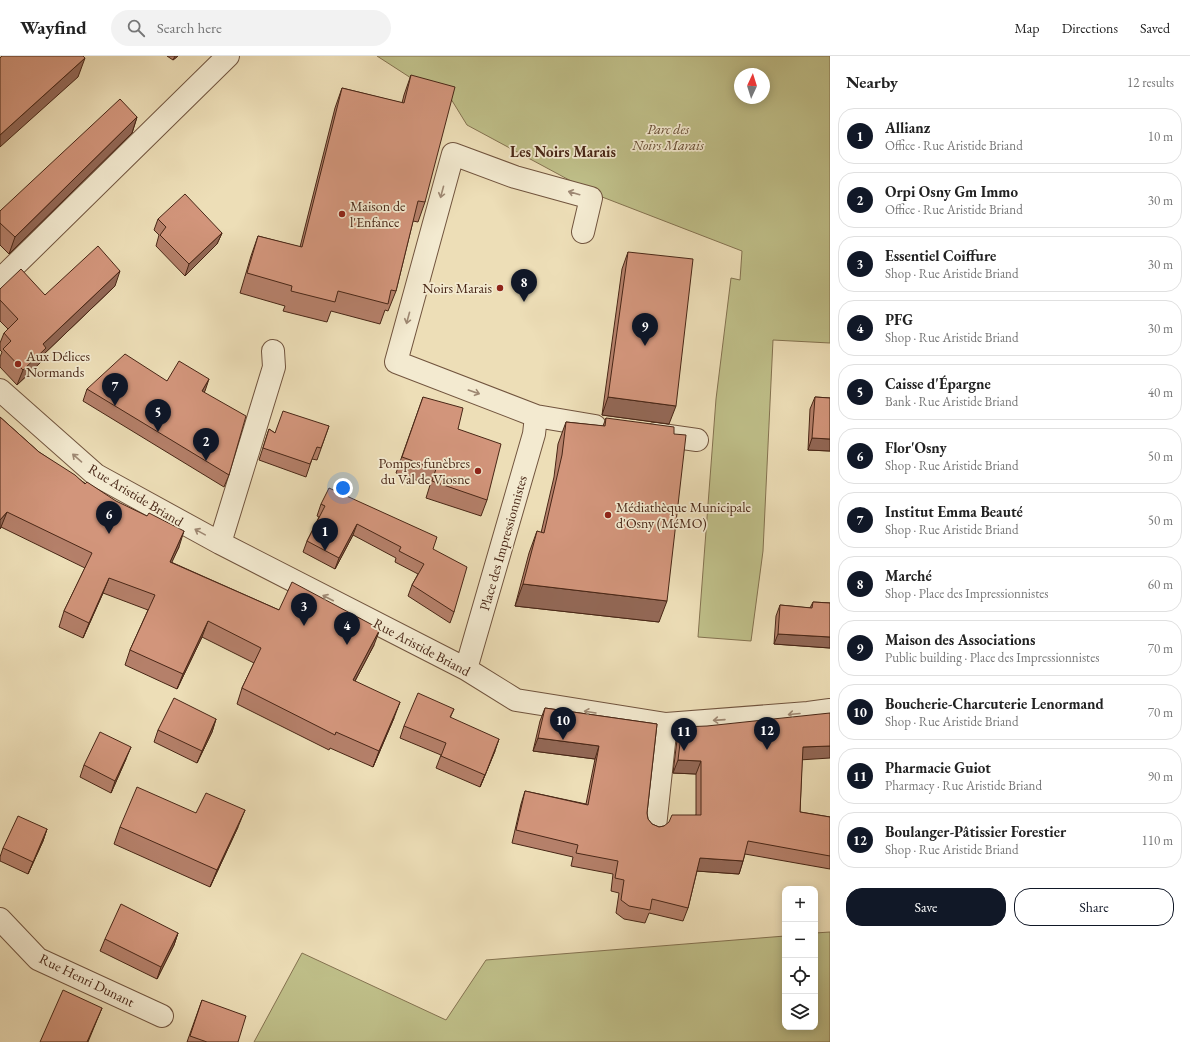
<!DOCTYPE html>
<meta charset="utf-8">
<style>
:root{--surface:#fff;--page:#f2f2f2;--text:#222;--muted:#767676;--line:#e0e0e0;--accent:#111827}
body{margin:0;font-family:"EB Garamond",serif;background:var(--page);color:var(--text)}
.controls{position:absolute;right:12px;bottom:12px;display:grid;overflow:hidden;border-radius:8px;box-shadow:0 2px 10px #0003}
.controls button{width:36px;height:36px;display:grid;place-items:center;padding:0;border:0;border-bottom:1px solid var(--line);background:var(--surface);color:var(--text);font:20px sans-serif}
.compass{position:absolute;left:734px;top:12px;width:36px;height:36px;border-radius:50%;background:var(--surface);box-shadow:0 2px 10px #0003;rotate:4deg}
.you{position:absolute;left:343px;top:432px;width:14px;height:14px;margin:-10px;border:3px solid #fff;border-radius:50%;background:#1a73e8;box-shadow:0 0 0 6px #1a73e833}
.badge{display:grid;place-items:center;width:26px;height:26px;border-radius:50%;background:var(--accent);color:#fff;font-size:13px;font-weight:700}
.pin{position:absolute;translate:-50% -33px;filter:drop-shadow(0 1px 2px #0008)}
.pin::after{content:'';position:absolute;top:21px;width:14px;height:12px;background:inherit;clip-path:polygon(0 0,100% 0,50% 100%)}
.list{margin:0;padding:0;list-style:none}
h2{display:flex;justify-content:space-between;align-items:center;height:52px;margin:0;padding:0 16px;font-size:17px}
h2 small{font-size:13px;font-weight:400;color:var(--muted)}
.list li{display:grid;grid-template-columns:26px 1fr auto;gap:12px;align-items:center;box-sizing:border-box;height:56px;margin:0 8px 8px;padding:0 8px;border:1px solid var(--line);border-radius:16px}
.list b{display:block;font-size:15px;white-space:nowrap}
.list p{margin:0;font-size:13px;white-space:nowrap;color:var(--muted)}
.list em{font-size:13px;font-style:normal;color:var(--muted)}
.actions{display:flex;gap:8px;padding:12px 16px}
.actions a{flex:1;padding:9px 0;border:1px solid var(--accent);border-radius:16px;text-align:center;font-size:14px;color:var(--accent)}
.actions .main{background:var(--accent);color:#fff}
.icon{flex:none;width:22px;height:22px;fill:none;stroke:currentColor;stroke-width:2;stroke-linecap:round;stroke-linejoin:round}
.map{position:relative;flex:none;width:830px;height:986px;overflow:hidden}
header{display:flex;align-items:center;gap:24px;box-sizing:border-box;height:56px;padding:0 20px;background:var(--surface);border-bottom:1px solid var(--line)}
header strong{font-size:19px}
nav{display:flex;gap:22px;margin-inline-start:auto;font-size:14px}
.search{width:280px;height:36px;background:var(--page);display:flex;align-items:center;gap:10px;box-sizing:border-box;padding:0 14px;border-radius:22px;color:var(--muted);font-size:15px}
main{display:flex}
aside{flex:1;background:var(--surface)}
.map>svg:first-child{display:block}
.green{fill:#bfbf89;stroke:#847250;fill-rule:evenodd}
.lines{fill:none;stroke-linecap:round;stroke-linejoin:round}
.minor-casing{stroke:#71543e;stroke-width:24}
.minor{stroke:#f3ead0;stroke-width:22}
.wall{fill:#b5806a;stroke:#482616}
.shaded-wall{fill:#936856;stroke:#482616}
.building{fill:#d2957b;stroke:#482616}
.oneway{stroke:#9e8873}
.poi-dot{fill:#8f2418;stroke:#f3ead0;stroke-width:1.5}
.labels{text-anchor:middle;stroke-width:3.5;stroke-linejoin:round;paint-order:stroke}
.park-label{font-size:14px;font-style:italic;fill:#664c33;stroke:#f3ead0}
.poi-label{font-size:14px;fill:#482616;stroke:#f3ead0;text-anchor:start}
.street-label{font-size:14px;fill:#482616;stroke:#f3ead0}
.neighbourhood-label{font-size:15px;font-weight:bold;fill:#482616;stroke:#f3ead0}
</style>
<header>
<strong>Wayfind</strong>
<div class="search"><svg class="icon" aria-label="search" viewBox="0 0 24 24"><circle cx="10" cy="10" r="6"/><path d="M15 15l6 6"/></svg>Search here</div>
<nav><a>Map</a><a>Directions</a><a>Saved</a></nav>
</header>
<main>
<div class="map">
<svg width="830" height="986" viewBox="0 0 830 986">
<rect width="100%" height="100%" fill="#eddeb7"/>
<filter id="stains"><feTurbulence type="fractalNoise" baseFrequency=".005" numOctaves="4"/><feColorMatrix values="0 0 0 0 .2 0 0 0 0 .09 0 0 0 0 .02 0 0 0 .5 -.17"/></filter>
<radialGradient id="worn" r=".72"><stop offset=".6" stop-color="#630" stop-opacity="0"/><stop offset="1" stop-color="#630" stop-opacity=".3"/></radialGradient>
<path class="green" d="M 377,0 L 830,0 L 830,287 L 773,284 L 763,495 L 751,585 L 698,581 L 716,343 L 731,222 L 740,224 L 742,195 L 597,139 L 467,69 L 451,43 L 428,33 ZM 740,18 L 764,18 L 764,42 L 740,42 Z
M 830,876 L 830,986 L 254,986 L 302,897 L 446,964 L 486,904 L 785,880 L 785,971 L 815,971 L 815,877 Z"/>
<g class="lines">
<defs>
<path id="minor" d="M 583,176 L 591,142 L 515,121 L 453,98 L 396,306 L 536,360 L 595,370
M 0,224 L 228,0
M 0,334 L 96,419 L 220,487 L 466,613 L 516,644 L 666,668 L 808,657 L 830,654
M 655,378 L 697,384
M 220,487 L 274,311 L 273,295
M 466,613 L 534,378 L 536,360
M 655,771 L 666,668
M 0,863 L 38,903 L 162,960"/>
</defs>
<use href="#minor" class="minor-casing"/>
<use href="#minor" class="minor"/>
</g>
<path class="wall" d="M 167,0 L 178,0 L 173,4 Z
M 411,19 L 425,146 L 418,166 L 413,165 L 396,235 L 388,255 L 385,254 L 380,268 L 331,255 L 327,266 L 283,255 L 285,250 L 240,237 L 251,200 L 258,180 L 300,191 L 335,52 L 342,32 L 402,47 L 404,39 Z
M 137,61 L 132,77 L 9,198 L 0,189 L 0,155 Z
M 158,163 L 222,177 L 217,188 L 185,220 L 156,190 L 159,179 L 154,174 Z
M 628,196 L 669,368 L 602,359 L 622,213 Z
M 115,230 L 44,298 L 40,307 L 17,329 L 0,311 L 0,301 L 2,296 L 0,294 L 0,287 L 4,277 L 8,273 L 0,265 L 0,233 L 45,239 Z
M 167,325 L 205,335 L 204,336 L 229,419 L 224,431 L 83,345 L 87,333 Z
M 423,341 L 458,373 L 487,444 L 481,460 L 426,442 L 430,429 L 396,417 Z
M 815,341 L 830,342 L 830,395 L 808,394 L 810,353 Z
M 0,361 L 39,396 L 179,491 L 171,506 L 279,554 L 374,589 L 355,625 L 394,662 L 373,711 L 330,692 L 329,694 L 237,648 L 242,632 L 254,607 L 202,581 L 177,633 L 125,609 L 130,594 L 148,554 L 103,537 L 83,582 L 59,571 L 64,555 L 85,512 L 1,471 L 0,473 Z
M 606,362 L 659,566 L 515,550 L 529,497 L 537,475 L 541,477 L 554,421 L 558,388 L 566,366 L 603,370 Z
M 329,370 L 317,404 L 312,403 L 306,421 L 259,404 L 269,373 L 275,377 Z
M 321,448 L 433,493 L 454,556 L 450,567 L 408,540 L 412,529 L 418,518 L 395,506 L 396,502 L 353,479 L 335,513 L 303,496 L 307,485 L 319,461 L 317,460 Z
M 813,546 L 830,547 L 830,592 L 774,588 L 776,560 L 780,549 L 810,552 Z
M 545,652 L 657,668 L 647,757 L 648,763 L 652,768 L 659,771 L 664,770 L 696,759 L 696,718 L 673,717 L 677,684 L 682,671 L 802,704 L 800,756 L 830,761 L 830,813 L 745,798 L 743,805 L 739,818 L 697,815 L 688,852 L 683,865 L 649,857 L 645,867 L 624,863 L 616,857 L 619,837 L 611,835 L 613,818 L 571,810 L 573,801 L 512,787 L 521,748 L 525,735 L 586,748 L 595,703 L 533,695 L 540,665 Z
M 454,653 L 450,662 L 495,695 L 480,731 L 436,712 L 441,699 L 400,682 L 404,670 Z
M 216,663 L 212,676 L 197,707 L 154,686 L 158,674 Z
M 126,703 L 111,737 L 80,721 L 84,709 Z
M 196,757 L 238,771 L 210,831 L 114,788 L 120,771 Z
M 47,773 L 43,785 L 28,818 L 0,805 L 0,801 L 3,792 Z
M 178,877 L 174,889 L 157,923 L 100,895 L 105,883 Z
M 202,944 L 238,986 L 187,986 Z"/>
<path class="shaded-wall" d="M 175,0 L 178,0 L 173,4 Z
M 85,2 L 78,21 L 0,91 L 0,79 Z
M 137,61 L 132,77 L 9,198 L 15,181 Z
M 222,177 L 217,188 L 185,220 L 189,208 Z
M 120,215 L 115,230 L 44,298 L 40,307 L 17,329 L 23,314 L 43,288 Z
M 209,323 L 205,335 L 197,347 L 202,335 Z
M 608,341 L 676,350 L 669,368 L 602,359 Z
M 812,382 L 830,383 L 830,395 L 808,394 Z
M 7,456 L 1,471 L 0,473 L 0,464 Z
M 357,468 L 353,479 L 335,513 L 339,502 Z
M 184,475 L 179,491 L 165,521 L 170,506 Z
M 109,522 L 103,537 L 83,582 L 89,567 Z
M 523,528 L 667,545 L 659,566 L 515,550 Z
M 208,565 L 202,581 L 177,633 L 183,618 Z
M 380,573 L 374,589 L 347,640 L 353,624 Z
M 778,578 L 830,581 L 830,592 L 774,588 Z
M 400,646 L 394,662 L 373,711 L 379,695 Z
M 216,663 L 212,676 L 197,707 L 202,695 Z
M 538,682 L 599,690 L 595,703 L 533,695 Z
M 499,683 L 495,695 L 480,731 L 485,719 Z
M 830,690 L 830,702 L 799,704 L 803,691 Z
M 131,691 L 126,703 L 111,737 L 115,725 Z
M 678,704 L 701,705 L 696,718 L 673,717 Z
M 245,754 L 238,771 L 210,831 L 217,814 Z
M 47,773 L 43,785 L 28,818 L 33,806 Z
M 700,802 L 743,805 L 739,818 L 696,815 Z
M 178,877 L 174,889 L 157,923 L 161,911 Z
M 102,952 L 97,964 L 88,986 L 87,986 Z"/>
<path class="building" d="M 2,0 L 83,0 L 85,2 L 0,79 L 0,2 Z
M 411,19 L 455,31 L 425,146 L 418,145 L 396,235 L 391,234 L 388,248 L 338,235 L 335,246 L 291,235 L 292,230 L 247,217 L 258,180 L 302,191 L 342,32 L 404,47 Z
M 120,43 L 137,61 L 15,181 L 0,167 L 0,155 Z
M 185,138 L 222,177 L 189,208 L 160,179 L 166,171 L 158,163 Z
M 98,190 L 120,215 L 43,288 L 46,292 L 23,314 L 3,293 L 11,285 L 4,277 L 18,263 L 0,244 L 0,233 L 21,213 L 45,239 Z
M 628,196 L 693,203 L 676,350 L 608,341 Z
M 125,298 L 167,325 L 179,305 L 209,323 L 202,335 L 246,360 L 229,419 L 87,333 Z
M 423,341 L 463,352 L 458,373 L 501,388 L 487,444 L 432,425 L 436,413 L 402,401 Z
M 815,341 L 830,342 L 830,383 L 812,382 Z
M 283,355 L 329,370 L 321,392 L 317,391 L 310,408 L 263,392 L 269,373 L 275,377 Z
M 0,361 L 39,396 L 75,419 L 85,428 L 87,426 L 116,445 L 147,460 L 149,457 L 184,475 L 170,506 L 279,554 L 292,526 L 380,573 L 353,624 L 400,646 L 379,695 L 336,676 L 335,679 L 242,632 L 261,592 L 208,565 L 183,618 L 130,594 L 155,539 L 109,522 L 89,567 L 64,555 L 92,497 L 7,456 L 0,464 Z
M 606,362 L 674,371 L 674,378 L 686,379 L 667,545 L 523,528 L 537,475 L 544,477 L 562,399 L 566,366 L 605,370 Z
M 329,432 L 437,481 L 433,493 L 467,511 L 454,556 L 412,529 L 424,508 L 399,495 L 401,491 L 357,468 L 339,502 L 307,485 L 325,450 L 321,448 Z
M 813,546 L 830,547 L 830,581 L 778,578 L 780,549 L 812,552 Z
M 418,637 L 454,653 L 450,661 L 499,683 L 485,719 L 441,700 L 446,687 L 404,670 Z
M 174,642 L 216,663 L 202,695 L 158,674 Z
M 545,652 L 657,668 L 647,757 L 648,763 L 652,768 L 659,771 L 664,770 L 669,766 L 672,759 L 701,759 L 701,705 L 678,704 L 682,671 L 707,670 L 830,657 L 830,690 L 803,691 L 800,756 L 830,761 L 830,800 L 748,785 L 743,805 L 700,802 L 688,852 L 652,843 L 650,854 L 629,850 L 621,844 L 624,824 L 615,822 L 618,805 L 576,797 L 578,789 L 516,774 L 525,735 L 588,749 L 599,690 L 538,682 Z
M 100,676 L 131,691 L 115,725 L 84,709 Z
M 137,731 L 196,757 L 206,737 L 245,754 L 217,814 L 120,771 Z
M 18,760 L 47,773 L 33,806 L 3,792 Z
M 121,848 L 178,877 L 161,911 L 105,883 Z
M 63,934 L 102,952 L 87,986 L 40,986 Z
M 202,944 L 246,960 L 238,986 L 207,986 L 190,980 Z"/>
<defs><path id="oneway-shaft" d="M-6 0H5M1.5-3L5.5 0L1.5 3" fill="none" stroke-width="1.6" stroke-linecap="round" stroke-linejoin="round"/></defs>
<g class="oneway">
<use href="#oneway-shaft" transform="translate(442 136) rotate(105)"/>
<use href="#oneway-shaft" transform="translate(574 137) rotate(-164)"/>
<use href="#oneway-shaft" transform="translate(408 262) rotate(105)"/>
<use href="#oneway-shaft" transform="translate(474 336) rotate(19)"/>
<use href="#oneway-shaft" transform="translate(77 402) rotate(-139)"/>
<use href="#oneway-shaft" transform="translate(200 476) rotate(-151)"/>
<use href="#oneway-shaft" transform="translate(328 542) rotate(-153)"/>
<use href="#oneway-shaft" transform="translate(590 656) rotate(-171)"/>
<use href="#oneway-shaft" transform="translate(794 658) rotate(175)"/>
<use href="#oneway-shaft" transform="translate(719 664) rotate(176)"/>
</g>
<g class="poi-dot">
<circle cx="342" cy="158" r="4"/>
<circle cx="500" cy="232" r="4"/>
<circle cx="18" cy="308" r="4"/>
<circle cx="478" cy="415" r="4"/>
<circle cx="608" cy="459" r="4"/>
</g>
<g class="labels">
<g class="park-label">
<text x="668" y="78">Parc des<tspan x="668" dy="16">Noirs Marais</tspan></text>
</g>
<g class="poi-label">
<text x="350" y="155">Maison de<tspan x="350" dy="16">l'Enfance</tspan></text>
<text x="492" y="237" text-anchor="end">Noirs Marais</text>
<text x="26" y="305">Aux Délices<tspan x="26" dy="16">Normands</tspan></text>
<text x="470" y="412" text-anchor="end">Pompes funèbres<tspan x="470" dy="16">du Val de Viosne</tspan></text>
<text x="616" y="456">Médiathèque Municipale<tspan x="616" dy="16">d'Osny (MéMO)</tspan></text>
</g>
<g class="street-label">
<text transform="translate(136 439) rotate(31)" y="5">Rue Aristide Briand</text>
<text transform="translate(503 487) rotate(-74)" y="5">Place des Impressionnistes</text>
<text transform="translate(422 591) rotate(28)" y="5">Rue Aristide Briand</text>
<text transform="translate(87 924) rotate(26)" y="5">Rue Henri Dunant</text>
</g>
<g class="neighbourhood-label">
<text x="563" y="101">Les Noirs Marais</text>
</g>
</g>
<rect width="100%" height="100%" filter="url(#stains)"/>
<rect width="100%" height="100%" fill="url(#worn)"/>
</svg>
<div class="controls">
<button>+</button>
<button>−</button>
<button><svg class="icon" aria-label="locate" viewBox="0 0 24 24"><circle cx="12" cy="12" r="6"/><path d="M12 2v4M12 18v4M2 12h4M18 12h4"/></svg></button>
<button><svg class="icon" aria-label="layers" viewBox="0 0 24 24"><path d="M12 4l9 5-9 5-9-5zM3 14l9 5 9-5"/></svg></button>
</div>
<svg class="compass" viewBox="-18 -18 36 36"><path d="M0-13l5 13h-10z" fill="#e53935"/><path d="M0 13l5-13h-10z" fill="#767676"/></svg>
<div class="you"></div>
<div class="pin badge" style="left:325px;top:495px">1</div>
<div class="pin badge" style="left:206px;top:405px">2</div>
<div class="pin badge" style="left:304px;top:570px">3</div>
<div class="pin badge" style="left:347px;top:589px">4</div>
<div class="pin badge" style="left:158px;top:376px">5</div>
<div class="pin badge" style="left:109px;top:478px">6</div>
<div class="pin badge" style="left:115px;top:350px">7</div>
<div class="pin badge" style="left:524px;top:246px">8</div>
<div class="pin badge" style="left:645px;top:290px">9</div>
<div class="pin badge" style="left:563px;top:684px">10</div>
<div class="pin badge" style="left:684px;top:695px">11</div>
<div class="pin badge" style="left:767px;top:694px">12</div>
</div>
<aside>
<h2>Nearby<small>12 results</small></h2>
<ul class="list">
<li><span class="badge">1</span><div><b>Allianz</b><p>Office · Rue Aristide Briand</p></div><em>10 m</em></li>
<li><span class="badge">2</span><div><b>Orpi Osny Gm Immo</b><p>Office · Rue Aristide Briand</p></div><em>30 m</em></li>
<li><span class="badge">3</span><div><b>Essentiel Coiffure</b><p>Shop · Rue Aristide Briand</p></div><em>30 m</em></li>
<li><span class="badge">4</span><div><b>PFG</b><p>Shop · Rue Aristide Briand</p></div><em>30 m</em></li>
<li><span class="badge">5</span><div><b>Caisse d'Épargne</b><p>Bank · Rue Aristide Briand</p></div><em>40 m</em></li>
<li><span class="badge">6</span><div><b>Flor'Osny</b><p>Shop · Rue Aristide Briand</p></div><em>50 m</em></li>
<li><span class="badge">7</span><div><b>Institut Emma Beauté</b><p>Shop · Rue Aristide Briand</p></div><em>50 m</em></li>
<li><span class="badge">8</span><div><b>Marché</b><p>Shop · Place des Impressionnistes</p></div><em>60 m</em></li>
<li><span class="badge">9</span><div><b>Maison des Associations</b><p>Public building · Place des Impressionnistes</p></div><em>70 m</em></li>
<li><span class="badge">10</span><div><b>Boucherie-Charcuterie Lenormand</b><p>Shop · Rue Aristide Briand</p></div><em>70 m</em></li>
<li><span class="badge">11</span><div><b>Pharmacie Guiot</b><p>Pharmacy · Rue Aristide Briand</p></div><em>90 m</em></li>
<li><span class="badge">12</span><div><b>Boulanger-Pâtissier Forestier</b><p>Shop · Rue Aristide Briand</p></div><em>110 m</em></li>
</ul>
<div class="actions"><a class="main">Save</a><a>Share</a></div>
</aside>
</main>
